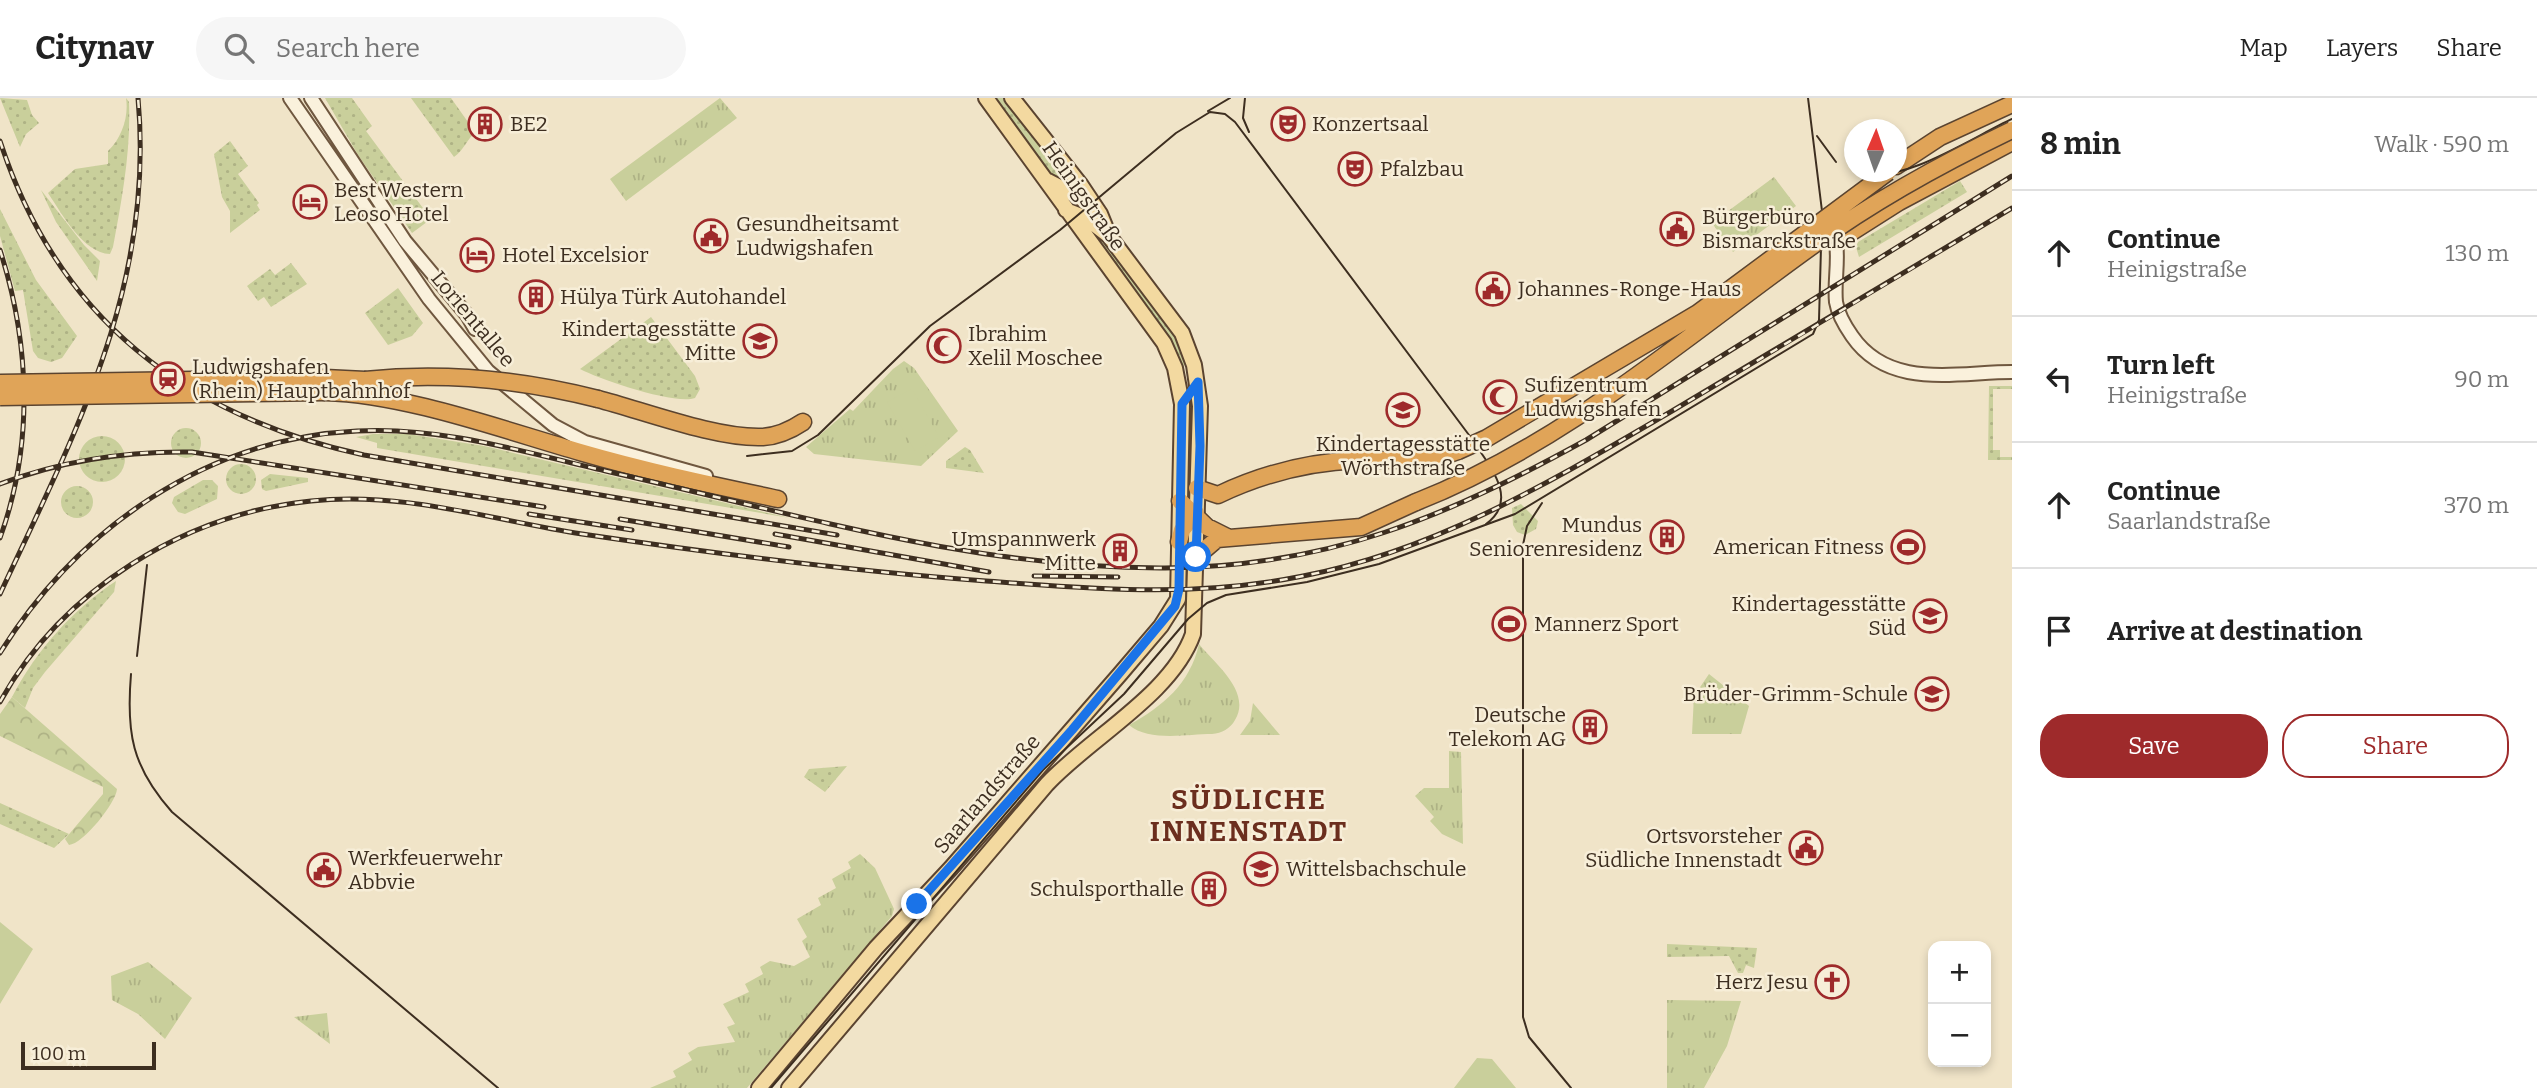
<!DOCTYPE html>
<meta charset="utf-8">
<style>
:root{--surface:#fff;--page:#f6f6f6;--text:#222;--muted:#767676;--line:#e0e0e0;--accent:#9e2a2b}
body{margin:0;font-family:Bitter,serif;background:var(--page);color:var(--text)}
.controls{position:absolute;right:21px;bottom:21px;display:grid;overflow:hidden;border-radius:14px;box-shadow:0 4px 10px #0003}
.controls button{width:63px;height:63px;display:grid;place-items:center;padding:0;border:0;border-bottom:2px solid var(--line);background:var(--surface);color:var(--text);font:35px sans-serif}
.compass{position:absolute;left:1844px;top:21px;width:63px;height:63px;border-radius:50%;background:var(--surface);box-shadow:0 4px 10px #0003;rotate:2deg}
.scale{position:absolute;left:21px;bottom:18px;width:135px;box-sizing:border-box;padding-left:7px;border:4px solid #3d2e20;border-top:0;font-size:19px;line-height:24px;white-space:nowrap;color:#3d2e20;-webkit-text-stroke:5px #f7eed8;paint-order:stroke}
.stop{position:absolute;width:21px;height:21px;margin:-16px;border:5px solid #1a73e8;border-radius:50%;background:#fff}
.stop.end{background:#1a73e8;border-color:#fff;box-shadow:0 2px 7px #0008}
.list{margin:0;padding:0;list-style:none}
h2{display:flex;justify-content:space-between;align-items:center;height:91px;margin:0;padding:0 28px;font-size:30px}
h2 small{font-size:23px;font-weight:400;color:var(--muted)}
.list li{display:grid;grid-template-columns:46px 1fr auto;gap:21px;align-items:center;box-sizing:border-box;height:126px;padding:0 28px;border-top:2px solid var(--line)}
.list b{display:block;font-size:26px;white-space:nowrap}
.list p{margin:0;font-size:23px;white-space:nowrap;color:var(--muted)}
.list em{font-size:23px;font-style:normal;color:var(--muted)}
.actions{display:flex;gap:14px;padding:21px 28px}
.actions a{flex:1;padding:16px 0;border:2px solid var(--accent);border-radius:28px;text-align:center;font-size:24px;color:var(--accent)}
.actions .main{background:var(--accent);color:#fff}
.icon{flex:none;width:38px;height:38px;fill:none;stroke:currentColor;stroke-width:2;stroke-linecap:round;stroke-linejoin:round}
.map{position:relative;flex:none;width:2012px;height:990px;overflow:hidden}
header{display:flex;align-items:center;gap:42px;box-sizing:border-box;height:98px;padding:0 35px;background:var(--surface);border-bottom:2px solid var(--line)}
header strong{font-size:33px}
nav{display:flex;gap:38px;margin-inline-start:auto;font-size:24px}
.search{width:490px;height:63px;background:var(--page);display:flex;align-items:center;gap:18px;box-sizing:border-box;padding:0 24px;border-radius:38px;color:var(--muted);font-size:26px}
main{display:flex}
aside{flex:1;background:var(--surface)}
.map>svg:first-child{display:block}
.grass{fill:url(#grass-dots)}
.forest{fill:url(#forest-crowns)}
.park{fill:url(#park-tufts)}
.garden{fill:#c9cf9b}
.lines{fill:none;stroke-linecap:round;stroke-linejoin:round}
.secondary-casing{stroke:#6f573f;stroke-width:16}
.primary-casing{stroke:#5b4430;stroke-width:18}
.highway-casing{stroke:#5b4430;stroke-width:19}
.secondary{stroke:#faf1dc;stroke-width:12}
.primary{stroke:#f3d9a0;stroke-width:14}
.highway{stroke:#e0a458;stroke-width:16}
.tram{stroke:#3d2e20;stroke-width:2}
.rail-casing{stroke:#3d2e20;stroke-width:5}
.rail{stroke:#f7eed8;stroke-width:2.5;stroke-dasharray:8;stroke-linecap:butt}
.highway-bridge-casing{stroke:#5b4430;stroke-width:19;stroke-linecap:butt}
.highway-bridge{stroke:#e0a458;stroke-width:16}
.route{stroke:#1a73e8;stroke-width:9}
.labels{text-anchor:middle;stroke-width:5;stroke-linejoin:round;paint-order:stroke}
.poi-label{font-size:21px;fill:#3d2e20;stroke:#f7eed8;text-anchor:start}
.street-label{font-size:21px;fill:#3d2e20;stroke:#f7eed8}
.district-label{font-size:28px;font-weight:bold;letter-spacing:2px;fill:#6b2e1e;stroke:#f7eed8}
</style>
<header>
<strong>Citynav</strong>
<div class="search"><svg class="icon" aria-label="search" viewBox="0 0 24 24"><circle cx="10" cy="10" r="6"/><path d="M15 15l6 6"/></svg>Search here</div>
<nav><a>Map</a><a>Layers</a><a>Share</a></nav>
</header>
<main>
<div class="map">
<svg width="2012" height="990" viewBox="0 0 2012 990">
<defs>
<pattern id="grass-dots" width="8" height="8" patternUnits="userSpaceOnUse" patternTransform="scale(1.75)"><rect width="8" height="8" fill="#c9cf9b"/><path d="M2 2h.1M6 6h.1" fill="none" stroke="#aeb285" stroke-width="1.8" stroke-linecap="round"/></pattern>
<pattern id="forest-crowns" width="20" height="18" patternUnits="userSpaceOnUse" patternTransform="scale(1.75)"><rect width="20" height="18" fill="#c9cf9b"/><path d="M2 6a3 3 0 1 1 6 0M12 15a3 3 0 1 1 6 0" fill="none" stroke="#aeb285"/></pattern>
<pattern id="park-tufts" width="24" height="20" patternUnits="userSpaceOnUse" patternTransform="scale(1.75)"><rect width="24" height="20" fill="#c9cf9b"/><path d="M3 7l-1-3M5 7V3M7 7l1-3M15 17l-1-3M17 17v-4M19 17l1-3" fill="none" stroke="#aeb285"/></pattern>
</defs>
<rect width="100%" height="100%" fill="#f0e4c8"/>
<path class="grass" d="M 0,0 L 27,2 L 32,17 L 39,25 L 26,36 L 20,49 Z
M 126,0 L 129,4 C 131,53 122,101 113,149 L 110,156 C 83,155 62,116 48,95 L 75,71 L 108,66 L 108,53 C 122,40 129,18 126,0 Z
M 325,0 L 352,0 L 372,28 L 366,33 L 431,121 L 412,135 L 358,57 Z
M 411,0 L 451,0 L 475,34 C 467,42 463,53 454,59 Z
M 988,0 L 1011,0 L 1073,87 L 1070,91 L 1059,85 Z
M 230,43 L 248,68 L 238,76 L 259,105 L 257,107 L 260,112 L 230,135 L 230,113 L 222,99 L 214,56 Z
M 1960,83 L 1967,94 L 1859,159 L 1856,149 L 1858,144 Z
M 41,92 L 84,147 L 100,163 L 97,183 L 56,124 Z
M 0,111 L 36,182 L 77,238 L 62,260 L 51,264 L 38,260 L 33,253 L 23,192 L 15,193 L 0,138 Z
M 1089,127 L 1182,244 L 1186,256 L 1182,276 L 1085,131 Z
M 291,165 L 307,186 L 271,209 L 264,199 L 258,203 L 247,188 L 270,171 L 275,177 Z
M 398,190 L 423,225 L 412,238 L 388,247 L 365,215 Z
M 651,219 L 695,278 L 700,291 L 695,300 C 675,307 601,282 580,271 Z
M 1989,288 L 2012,288 L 2012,291 L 1993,291 L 1993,352 L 2000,352 L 2000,359 L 2012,359 L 2012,362 L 1988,362 Z
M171 345a15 15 0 1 1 30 0a15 15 0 1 1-30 0Z
M 373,336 L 408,336 L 484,348 L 790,420 L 377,350 L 377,345 L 356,339 Z
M79 361a23 23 0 1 1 46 0a23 23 0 1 1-46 0Z
M 965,349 L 970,352 L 984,375 L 946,370 L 946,363 Z
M226 381a15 15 0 1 1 30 0a15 15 0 1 1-30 0Z
M 270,376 L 308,380 L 308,384 L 266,393 L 262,391 L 261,382 Z
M 203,382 L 212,382 L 218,388 L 217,401 L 185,416 L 178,414 L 172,405 L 174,399 Z
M61 404a16 16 0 1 1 32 0a16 16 0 1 1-32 0Z
M 1521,406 L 1538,423 L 1536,431 L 1525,437 L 1517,434 L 1513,427 L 1512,410 Z
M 116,483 L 114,494 L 45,574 L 33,590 L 25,610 L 12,599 C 36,553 72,512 116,483 Z
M 847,668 L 825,694 L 804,679 L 809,671 Z
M 0,705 L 69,736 L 54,750 L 0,726 Z
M 1667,846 L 1757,850 L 1754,870 L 1746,867 L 1743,875 L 1738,875 L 1729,858 L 1667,859 Z"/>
<path class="forest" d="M 12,599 L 117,691 C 116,705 83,746 69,747 L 65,741 L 103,696 L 103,689 L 0,638 L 0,616 Z"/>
<path class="park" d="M 720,0 L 737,20 L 626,103 L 610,81 Z
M 1774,79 L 1796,108 L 1733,154 L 1712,125 Z
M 904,263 L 914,270 L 958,333 L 921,368 L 814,356 L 806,349 L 850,311 L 853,313 L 893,271 Z
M 1199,546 C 1215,566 1252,594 1235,622 C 1230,631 1222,635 1212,636 C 1187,636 1149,644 1129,627 C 1163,608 1190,586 1199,546 Z
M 1709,576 L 1749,608 L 1741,636 L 1692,636 L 1694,598 Z
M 1253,605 L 1280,637 L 1240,637 L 1250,623 Z
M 1449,653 L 1461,654 L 1463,746 L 1442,736 L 1430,723 L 1434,719 L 1415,698 L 1424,690 L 1449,690 Z
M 860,756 L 875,770 L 894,811 L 892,818 L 747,990 L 650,990 L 676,979 L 673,973 L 692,962 L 688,955 L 698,949 L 735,944 L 727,929 L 735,926 L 723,906 L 749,894 L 745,886 L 763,876 L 760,869 L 770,863 L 794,868 L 810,859 L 802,843 L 807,839 L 797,821 L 821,807 L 818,800 L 836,790 L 832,781 L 851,770 L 848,764 Z
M 148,864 L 192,900 L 165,941 L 138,916 L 112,902 L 111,878 Z
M 1667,902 L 1741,903 L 1727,948 L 1704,990 L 1667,990 Z
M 327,915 L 330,946 L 294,919 Z"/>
<path class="garden" d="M 912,291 L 939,339 L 915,353 L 887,304 Z
M 0,824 L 33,851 L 0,906 Z
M 1477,960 L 1492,961 L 1516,990 L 1454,990 Z"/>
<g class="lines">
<defs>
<path id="secondary" d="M 290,0 L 429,201 L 488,273 L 553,327 L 585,344 L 706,378
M 311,0 L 405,143 L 467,217 L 475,231
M 1836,144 C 1839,164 1834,184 1836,204 C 1838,216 1845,228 1852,238 C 1889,292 1956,274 2012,274"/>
<path id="primary" d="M 1048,83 L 1094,107
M 1066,112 L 1086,120 L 1109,138
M 759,990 L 876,850 L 951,770 L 1121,575 L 1161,528 L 1178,501 L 1182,306 L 1175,270 L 1164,245 L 986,0
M 789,990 L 1047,686 C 1091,639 1172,596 1193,536 L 1200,308 L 1194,267 L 1182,235 L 1109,138 L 1100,116 L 1080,86 L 1012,0"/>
<path id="highway" d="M 1896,68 L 1940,39 L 2012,6
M 1836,144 L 1899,104 L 2012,44
M 325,280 L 365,282
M 325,294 C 405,296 503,332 580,354 C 645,373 712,387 778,401
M 598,301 C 644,313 717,341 763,339 C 778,338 791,332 803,324
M 1197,390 L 1218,397 C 1262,376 1308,364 1358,362 C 1392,361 1425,366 1458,353
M 1180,403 L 1207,429 L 1227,439
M 1179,444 L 1182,432 L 1196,415
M 1196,459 L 1217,441 L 1361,429 L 1416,404"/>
</defs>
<use href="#secondary" class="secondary-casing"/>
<use href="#primary" class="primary-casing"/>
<use href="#highway" class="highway-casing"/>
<use href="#secondary" class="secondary"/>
<use href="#primary" class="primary"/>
<use href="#highway" class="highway"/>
<path class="tram" d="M 1245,0 L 1243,20 L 1249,34
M 1208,13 L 1230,0
M 1817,38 L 1836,64
M 1861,76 C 1905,85 1971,40 2012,21
M 747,358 L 792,353 L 818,337 L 930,228 L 1060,132 L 1176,35 L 1210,14 L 1225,16 L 1235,24 L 1469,337 C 1485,363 1522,400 1486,426
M 1542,405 L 1527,428 L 1523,447 L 1523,919 L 1529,939 L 1571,990
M 137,558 L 147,467
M 131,576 C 126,635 132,669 172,714 L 498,990
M 771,990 L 1043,672 L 1124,596 L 1188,521 L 1207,505 L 1226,497 L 1307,484 L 1379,466 L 1515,416 L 1813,236 L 1819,222 L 1822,113 L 1808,0"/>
<defs>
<path id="rail" d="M 0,43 C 58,221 185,318 364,357 L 837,437
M 0,152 C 30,246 34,346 0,440
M 0,386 C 63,362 125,353 192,354 L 544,409
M 529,416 L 632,432
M 620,421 L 789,449
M 775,436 L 989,474
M 1034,478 L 1118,479
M 0,496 C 76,333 155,187 138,0
M 0,555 C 78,430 207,340 357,333 C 442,328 527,355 610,374 C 792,415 976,471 1165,470 C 1328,469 1446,419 1586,342 L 2012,78
M 0,604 C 62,492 184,416 311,403 C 403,393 492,422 582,436 C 717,456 851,473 986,483 C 1097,491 1193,500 1303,478 C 1438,452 1555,381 1672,313 C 1786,246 1899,178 2012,110"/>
</defs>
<use href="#rail" class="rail-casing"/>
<use href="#rail" class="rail"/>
<defs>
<path id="highway-bridge" d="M 365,282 C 444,274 520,281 598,301
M 0,285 L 325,280
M 0,299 L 325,294
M 1458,353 L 1487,340 L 1698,215 L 1888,74
M 1416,404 C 1566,345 1686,238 1815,146 C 1877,101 1943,65 2012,32"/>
</defs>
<use href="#highway-bridge" class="highway-bridge-casing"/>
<use href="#highway-bridge" class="highway-bridge"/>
</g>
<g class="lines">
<path class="route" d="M 917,806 L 1072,632 L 1175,508 L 1179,491 L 1182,306 L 1198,284 L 1200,348 L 1196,459"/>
</g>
<defs>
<symbol id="building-ring" viewBox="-11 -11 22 22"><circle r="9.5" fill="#f7eed8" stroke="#9e2a2b" stroke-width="1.5"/><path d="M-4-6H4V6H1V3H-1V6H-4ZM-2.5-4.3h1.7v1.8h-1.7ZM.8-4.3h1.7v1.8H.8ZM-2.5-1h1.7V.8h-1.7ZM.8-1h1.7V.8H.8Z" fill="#9e2a2b"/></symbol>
<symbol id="theatre-ring" viewBox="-11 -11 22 22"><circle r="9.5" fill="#f7eed8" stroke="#9e2a2b" stroke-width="1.5"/><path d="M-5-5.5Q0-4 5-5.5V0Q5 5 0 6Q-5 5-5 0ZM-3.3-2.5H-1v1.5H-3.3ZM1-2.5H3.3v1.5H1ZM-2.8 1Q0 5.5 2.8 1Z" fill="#9e2a2b"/></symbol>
<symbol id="hotel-ring" viewBox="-11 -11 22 22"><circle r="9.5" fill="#f7eed8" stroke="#9e2a2b" stroke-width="1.5"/><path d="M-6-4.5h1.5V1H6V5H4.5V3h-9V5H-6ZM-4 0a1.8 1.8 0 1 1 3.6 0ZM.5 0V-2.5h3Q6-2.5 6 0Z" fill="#9e2a2b"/></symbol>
<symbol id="civic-ring" viewBox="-11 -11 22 22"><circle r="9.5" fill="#f7eed8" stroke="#9e2a2b" stroke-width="1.5"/><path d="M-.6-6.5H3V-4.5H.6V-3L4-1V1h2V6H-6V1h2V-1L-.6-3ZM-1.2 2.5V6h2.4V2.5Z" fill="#9e2a2b"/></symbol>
<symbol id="school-ring" viewBox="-11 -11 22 22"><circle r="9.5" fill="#f7eed8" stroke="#9e2a2b" stroke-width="1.5"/><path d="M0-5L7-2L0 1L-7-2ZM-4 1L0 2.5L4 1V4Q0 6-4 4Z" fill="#9e2a2b"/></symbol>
<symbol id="mosque-ring" viewBox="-11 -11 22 22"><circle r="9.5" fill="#f7eed8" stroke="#9e2a2b" stroke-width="1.5"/><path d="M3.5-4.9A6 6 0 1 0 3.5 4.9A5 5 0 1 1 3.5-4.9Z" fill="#9e2a2b"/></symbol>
<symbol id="station-ring" viewBox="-11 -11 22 22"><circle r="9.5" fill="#f7eed8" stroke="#9e2a2b" stroke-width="1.5"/><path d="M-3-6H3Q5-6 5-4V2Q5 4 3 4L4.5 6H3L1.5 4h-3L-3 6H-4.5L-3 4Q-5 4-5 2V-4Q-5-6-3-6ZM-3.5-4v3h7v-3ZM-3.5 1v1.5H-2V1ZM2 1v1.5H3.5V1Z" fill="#9e2a2b"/></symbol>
<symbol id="stadium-ring" viewBox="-11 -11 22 22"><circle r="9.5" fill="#f7eed8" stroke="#9e2a2b" stroke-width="1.5"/><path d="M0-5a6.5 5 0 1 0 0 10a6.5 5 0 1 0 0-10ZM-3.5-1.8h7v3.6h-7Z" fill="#9e2a2b"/></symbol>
<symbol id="church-ring" viewBox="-11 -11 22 22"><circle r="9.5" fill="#f7eed8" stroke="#9e2a2b" stroke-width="1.5"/><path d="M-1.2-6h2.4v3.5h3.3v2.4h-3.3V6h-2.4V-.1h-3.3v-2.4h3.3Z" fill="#9e2a2b"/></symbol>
</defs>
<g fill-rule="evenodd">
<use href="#building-ring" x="466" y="7" width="38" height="38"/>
<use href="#theatre-ring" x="1269" y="7" width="38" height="38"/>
<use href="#theatre-ring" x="1336" y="52" width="38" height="38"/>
<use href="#hotel-ring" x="291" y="85" width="38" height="38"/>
<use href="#civic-ring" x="1658" y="112" width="38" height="38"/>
<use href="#civic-ring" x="692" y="119" width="38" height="38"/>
<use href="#hotel-ring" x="458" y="138" width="38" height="38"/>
<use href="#civic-ring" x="1474" y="172" width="38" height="38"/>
<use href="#building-ring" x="517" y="180" width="38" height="38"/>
<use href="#school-ring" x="741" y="224" width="38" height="38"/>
<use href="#mosque-ring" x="925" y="229" width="38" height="38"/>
<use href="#station-ring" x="149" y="262" width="38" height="38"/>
<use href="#mosque-ring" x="1481" y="280" width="38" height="38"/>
<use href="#school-ring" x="1384" y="293" width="38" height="38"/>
<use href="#building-ring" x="1648" y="420" width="38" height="38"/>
<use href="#stadium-ring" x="1889" y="430" width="38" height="38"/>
<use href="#building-ring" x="1101" y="434" width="38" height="38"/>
<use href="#school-ring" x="1911" y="499" width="38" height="38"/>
<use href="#stadium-ring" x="1490" y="507" width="38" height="38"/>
<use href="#school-ring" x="1913" y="577" width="38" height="38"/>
<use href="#building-ring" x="1571" y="610" width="38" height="38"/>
<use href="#civic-ring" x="1787" y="731" width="38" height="38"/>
<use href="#school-ring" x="1242" y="752" width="38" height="38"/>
<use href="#civic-ring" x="305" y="753" width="38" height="38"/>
<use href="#building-ring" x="1190" y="772" width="38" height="38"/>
<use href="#church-ring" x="1813" y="865" width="38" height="38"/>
</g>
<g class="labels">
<g class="poi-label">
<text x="510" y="33">BE2</text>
<text x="1312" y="33">Konzertsaal</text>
<text x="1380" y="78">Pfalzbau</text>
<text x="334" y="99">Best Western<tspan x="334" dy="24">Leoso Hotel</tspan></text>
<text x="1702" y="126">Bürgerbüro<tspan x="1702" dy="24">Bismarckstraße</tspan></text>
<text x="736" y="133">Gesundheitsamt<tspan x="736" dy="24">Ludwigshafen</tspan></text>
<text x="502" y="164">Hotel Excelsior</text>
<text x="1518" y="198">Johannes-Ronge-Haus</text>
<text x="560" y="206">Hülya Türk Autohandel</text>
<text x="736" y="238" text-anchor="end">Kindertagesstätte<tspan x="736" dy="24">Mitte</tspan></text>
<text x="968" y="243">Ibrahim<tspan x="968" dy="24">Xelil Moschee</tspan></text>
<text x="192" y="276">Ludwigshafen<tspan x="192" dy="24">(Rhein) Hauptbahnhof</tspan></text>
<text x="1524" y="294">Sufizentrum<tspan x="1524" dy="24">Ludwigshafen</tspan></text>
<text x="1403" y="353" text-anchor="middle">Kindertagesstätte<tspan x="1403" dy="24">Wörthstraße</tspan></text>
<text x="1642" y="434" text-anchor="end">Mundus<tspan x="1642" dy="24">Seniorenresidenz</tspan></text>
<text x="1096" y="448" text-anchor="end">Umspannwerk<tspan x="1096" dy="24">Mitte</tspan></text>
<text x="1884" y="456" text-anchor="end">American Fitness</text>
<text x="1906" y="513" text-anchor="end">Kindertagesstätte<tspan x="1906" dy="24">Süd</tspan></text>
<text x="1534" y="533">Mannerz Sport</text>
<text x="1908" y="603" text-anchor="end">Brüder-Grimm-Schule</text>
<text x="1566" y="624" text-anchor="end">Deutsche<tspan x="1566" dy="24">Telekom AG</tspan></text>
<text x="1782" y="745" text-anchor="end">Ortsvorsteher<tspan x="1782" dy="24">Südliche Innenstadt</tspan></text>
<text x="348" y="767">Werkfeuerwehr<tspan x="348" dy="24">Abbvie</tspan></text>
<text x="1286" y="778">Wittelsbachschule</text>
<text x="1184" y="798" text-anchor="end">Schulsporthalle</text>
<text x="1808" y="891" text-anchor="end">Herz Jesu</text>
</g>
<g class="street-label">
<text transform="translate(1084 98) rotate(55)" y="7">Heinigstraße</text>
<text transform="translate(473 221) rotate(50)" y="7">Lorientallee</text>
<text transform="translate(987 696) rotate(-49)" y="7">Saarlandstraße</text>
</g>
<g class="district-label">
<text x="1249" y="711">SÜDLICHE<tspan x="1249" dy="32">INNENSTADT</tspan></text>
</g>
</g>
</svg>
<div class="controls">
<button>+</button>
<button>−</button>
</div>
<svg class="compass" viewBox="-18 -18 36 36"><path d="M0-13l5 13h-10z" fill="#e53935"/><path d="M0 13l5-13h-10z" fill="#767676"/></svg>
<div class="scale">100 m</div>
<div class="stop" style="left:1196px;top:459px"></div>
<div class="stop end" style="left:917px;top:806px"></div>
</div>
<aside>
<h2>8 min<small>Walk · 590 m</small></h2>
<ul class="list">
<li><svg class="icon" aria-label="ahead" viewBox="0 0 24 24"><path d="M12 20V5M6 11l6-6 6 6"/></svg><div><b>Continue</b><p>Heinigstraße</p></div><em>130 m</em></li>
<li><svg class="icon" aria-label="left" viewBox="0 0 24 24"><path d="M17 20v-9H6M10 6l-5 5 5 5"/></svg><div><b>Turn left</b><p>Heinigstraße</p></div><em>90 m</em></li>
<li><svg class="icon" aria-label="ahead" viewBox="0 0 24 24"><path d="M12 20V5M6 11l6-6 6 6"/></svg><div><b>Continue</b><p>Saarlandstraße</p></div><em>370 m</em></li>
<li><svg class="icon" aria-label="arrive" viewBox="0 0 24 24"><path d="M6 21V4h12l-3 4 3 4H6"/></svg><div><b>Arrive at destination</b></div></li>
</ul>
<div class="actions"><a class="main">Save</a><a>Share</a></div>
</aside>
</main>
